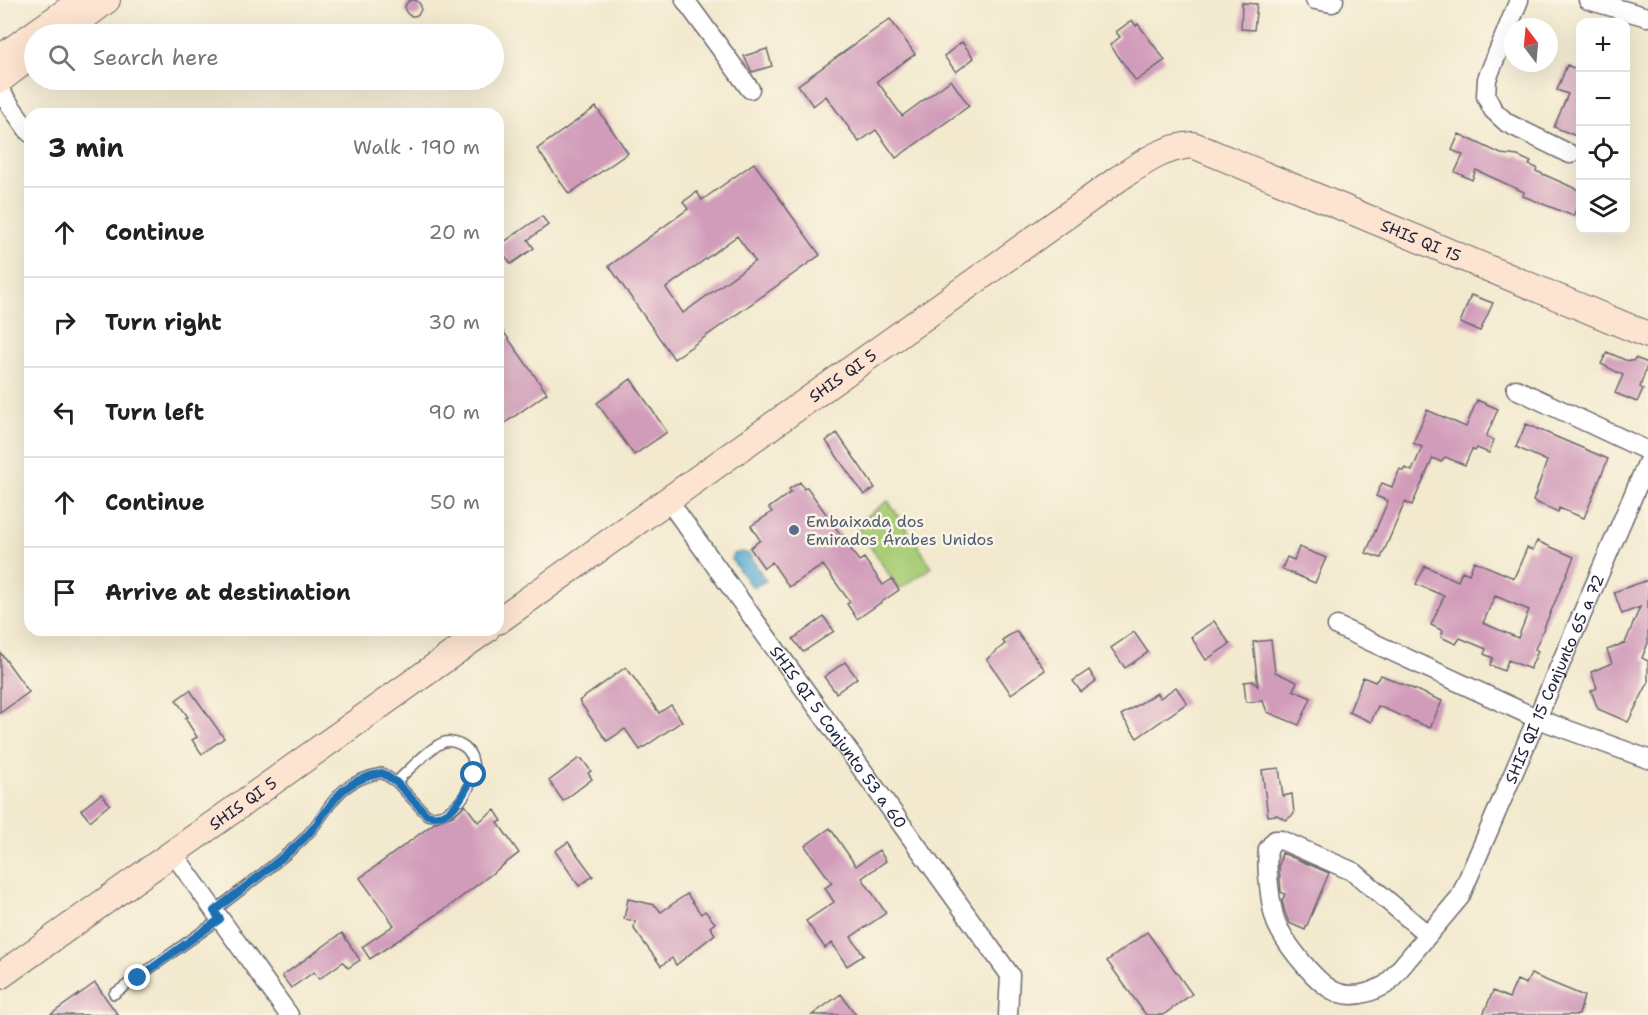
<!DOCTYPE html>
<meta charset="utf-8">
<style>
:root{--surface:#fff;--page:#f2f2f2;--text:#202124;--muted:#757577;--line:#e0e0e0}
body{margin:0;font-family:"Shantell Sans",sans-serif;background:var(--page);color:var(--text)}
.controls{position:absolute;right:18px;top:18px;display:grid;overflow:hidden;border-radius:12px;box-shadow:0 6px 24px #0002}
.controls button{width:54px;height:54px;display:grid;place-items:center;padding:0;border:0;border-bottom:2px solid var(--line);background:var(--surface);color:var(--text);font:30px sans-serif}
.compass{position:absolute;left:1504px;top:18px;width:54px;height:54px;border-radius:50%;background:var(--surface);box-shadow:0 6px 24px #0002;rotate:344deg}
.stop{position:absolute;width:18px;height:18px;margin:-14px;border:4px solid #1f6fb2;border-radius:50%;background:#fff}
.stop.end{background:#1f6fb2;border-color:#fff;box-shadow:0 2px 6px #0008}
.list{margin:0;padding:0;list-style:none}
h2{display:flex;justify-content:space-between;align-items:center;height:78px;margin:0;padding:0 24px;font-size:26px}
h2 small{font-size:20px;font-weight:400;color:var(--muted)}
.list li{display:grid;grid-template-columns:39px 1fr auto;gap:18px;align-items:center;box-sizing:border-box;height:90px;padding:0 24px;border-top:2px solid var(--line)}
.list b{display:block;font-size:22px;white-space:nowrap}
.list em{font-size:20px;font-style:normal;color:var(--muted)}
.icon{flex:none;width:33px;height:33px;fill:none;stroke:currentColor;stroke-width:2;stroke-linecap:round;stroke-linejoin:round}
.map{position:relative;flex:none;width:1648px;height:1015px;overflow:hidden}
.search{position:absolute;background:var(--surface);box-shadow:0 6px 24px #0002;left:24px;top:24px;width:480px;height:66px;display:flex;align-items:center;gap:15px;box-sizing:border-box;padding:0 21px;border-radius:33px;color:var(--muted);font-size:22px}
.panel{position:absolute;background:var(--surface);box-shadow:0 6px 24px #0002;left:24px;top:108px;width:480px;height:528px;border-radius:18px}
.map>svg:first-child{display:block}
.green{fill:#a9ce77;stroke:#667859;stroke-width:1.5}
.water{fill:#54aad1;stroke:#3b6686;stroke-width:1.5}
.building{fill:#d19bba;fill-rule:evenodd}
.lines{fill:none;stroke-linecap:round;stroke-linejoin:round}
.lane-casing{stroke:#6b686e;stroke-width:12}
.street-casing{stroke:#6b686e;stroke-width:21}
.secondary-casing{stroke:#6b686e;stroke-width:28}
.lane{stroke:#fff;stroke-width:9}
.street{stroke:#fff;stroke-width:18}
.secondary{stroke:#fde4d0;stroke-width:26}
.route{stroke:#1f6fb2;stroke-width:8}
.service-dot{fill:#5c6f8a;stroke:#fcf5e5;stroke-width:2}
.labels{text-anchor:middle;stroke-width:5;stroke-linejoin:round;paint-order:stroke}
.street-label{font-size:16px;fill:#22223b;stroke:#fcf5e5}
.service-label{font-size:16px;fill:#4e5e75;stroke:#fcf5e5;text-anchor:start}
</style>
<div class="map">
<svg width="1648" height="1015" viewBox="0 0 1648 1015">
<rect width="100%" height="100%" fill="#fcf5e5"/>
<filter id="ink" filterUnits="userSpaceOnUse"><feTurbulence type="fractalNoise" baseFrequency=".0167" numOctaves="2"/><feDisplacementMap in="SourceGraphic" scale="12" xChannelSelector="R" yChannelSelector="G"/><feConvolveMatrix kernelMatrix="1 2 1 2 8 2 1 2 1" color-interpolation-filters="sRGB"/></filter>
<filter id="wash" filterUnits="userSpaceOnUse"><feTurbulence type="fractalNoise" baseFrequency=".008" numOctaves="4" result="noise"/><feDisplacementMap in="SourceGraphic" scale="24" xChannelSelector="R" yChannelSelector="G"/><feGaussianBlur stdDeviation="1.35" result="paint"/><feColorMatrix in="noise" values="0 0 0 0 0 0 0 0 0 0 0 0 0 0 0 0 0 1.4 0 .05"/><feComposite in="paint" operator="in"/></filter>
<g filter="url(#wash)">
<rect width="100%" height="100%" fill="#f2e9ce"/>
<path class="green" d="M 888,501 L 932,567 L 899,589 L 855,524 Z"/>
<path class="water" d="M 743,552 L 749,554 L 766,581 L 754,587 L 750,585 L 731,559 L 734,554 Z"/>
<g id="blocks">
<path class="building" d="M405 8a8 8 0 1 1 16 0a8 8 0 1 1-16 0Z
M 1242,3 L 1257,4 L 1254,30 L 1241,29 Z
M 890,19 L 915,54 L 877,81 L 902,116 L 951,80 L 969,106 L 896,158 L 876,130 L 859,142 L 826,96 L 813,106 L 798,85 Z
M 1132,20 L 1136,26 L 1138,24 L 1165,60 L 1136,81 L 1110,45 L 1120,37 L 1116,32 Z
M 962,42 L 974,58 L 956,72 L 944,56 Z
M 767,49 L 772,66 L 752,72 L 744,56 Z
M 1567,65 L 1578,70 L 1581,65 L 1581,138 L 1554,127 L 1568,94 L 1557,90 Z
M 596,107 L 628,153 L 569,194 L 537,149 Z
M 1459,134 L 1501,154 L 1518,156 L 1531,162 L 1529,165 L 1537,168 L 1536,171 L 1581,191 L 1581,209 L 1577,207 L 1573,216 L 1523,196 L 1524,192 L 1476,170 L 1472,180 L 1455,172 L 1463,155 L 1452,150 Z
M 754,163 L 820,255 L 674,359 L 609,266 L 688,209 L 683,202 L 697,192 L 702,200 ZM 737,236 L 755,261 L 683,313 L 666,288 Z
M 542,216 L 548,225 L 528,240 L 534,248 L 511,264 L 498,246 Z
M 1471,295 L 1493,303 L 1480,331 L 1460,323 Z
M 498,324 L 547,393 L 498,428 Z
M 1607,352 L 1625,360 L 1633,361 L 1635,358 L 1648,363 L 1640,387 L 1643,389 L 1637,402 L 1615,393 L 1623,375 L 1601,364 Z
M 631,379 L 667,432 L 634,455 L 597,403 Z
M 1477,400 L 1498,409 L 1486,437 L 1494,440 L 1489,453 L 1477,448 L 1475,451 L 1472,449 L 1465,465 L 1445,457 L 1441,462 L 1433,458 L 1412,505 L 1405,502 L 1381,558 L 1366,553 L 1388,501 L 1376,496 L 1382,483 L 1392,487 L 1400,469 L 1403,471 L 1405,468 L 1412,471 L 1422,447 L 1413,443 L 1427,410 L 1466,427 Z
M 1526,424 L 1608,459 L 1584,518 L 1559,508 L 1558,512 L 1533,501 L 1547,461 L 1516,447 Z
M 837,433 L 875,488 L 864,495 L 826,441 Z
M 800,482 L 804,489 L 807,487 L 859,561 L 864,558 L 883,585 L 892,579 L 899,590 L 857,619 L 847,604 L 850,602 L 823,565 L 789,587 L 772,562 L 764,568 L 750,548 L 760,540 L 751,526 L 772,512 L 769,508 L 791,492 L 789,489 Z
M 1537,541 L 1574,557 L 1535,649 L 1538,651 L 1530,669 L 1508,660 L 1504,671 L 1490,665 L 1493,658 L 1484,654 L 1486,649 L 1460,638 L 1456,644 L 1441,637 L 1443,631 L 1431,625 L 1444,596 L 1416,584 L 1425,566 L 1458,581 L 1462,571 L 1469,574 L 1474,561 L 1514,578 L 1527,548 L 1533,550 ZM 1495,596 L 1529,610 L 1518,638 L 1483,623 Z
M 1299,547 L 1326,558 L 1315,583 L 1282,569 L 1287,557 L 1294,560 Z
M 1648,580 L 1648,643 L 1642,658 L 1648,661 L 1648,683 L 1628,722 L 1598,709 L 1591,691 L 1597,688 L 1591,672 L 1612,663 L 1607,650 L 1625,643 L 1640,607 L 1622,614 L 1614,592 Z
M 824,617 L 834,631 L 803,652 L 793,639 Z
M 1214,621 L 1230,644 L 1206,660 L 1191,637 Z
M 1016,631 L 1045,670 L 1011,694 L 987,659 L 1005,644 L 1002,640 Z
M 1134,632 L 1148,652 L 1125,668 L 1111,648 Z
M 1271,640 L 1275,672 L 1297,682 L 1293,690 L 1311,698 L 1299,725 L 1267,712 L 1263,701 L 1246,702 L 1244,682 L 1254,681 L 1258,687 L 1253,642 Z
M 0,652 L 29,692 L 0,713 Z
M 845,662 L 857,678 L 836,693 L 824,677 Z
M 626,667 L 659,713 L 671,705 L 682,721 L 640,750 L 625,729 L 607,741 L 579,701 Z
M 1089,670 L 1096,681 L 1081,692 L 1073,681 Z
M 1381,675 L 1442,701 L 1430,728 L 1378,706 L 1371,722 L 1349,712 L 1363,677 L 1375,682 Z
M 1176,687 L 1187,703 L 1137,738 L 1121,715 L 1157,693 L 1160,698 Z
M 190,690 L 224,738 L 202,754 L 192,740 L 197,737 L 185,718 L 188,717 L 176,700 Z
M 578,759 L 582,759 L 591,771 L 588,773 L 592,779 L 563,801 L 549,781 Z
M 1279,768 L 1283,796 L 1292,794 L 1294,814 L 1286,820 L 1277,815 L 1268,816 L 1262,770 Z
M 101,794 L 110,804 L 90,821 L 81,810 Z
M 465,805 L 478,822 L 495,810 L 502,821 L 498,823 L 519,853 L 447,908 L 370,959 L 362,947 L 394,925 L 360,878 L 436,822 L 453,816 Z
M 830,828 L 856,866 L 879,850 L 886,861 L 862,878 L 886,913 L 851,937 L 864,955 L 847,966 L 832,943 L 825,948 L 806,921 L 834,902 L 825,888 L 832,883 L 805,846 Z
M 568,842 L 593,876 L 579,886 L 555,851 Z
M 1282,853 L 1329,873 L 1305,930 L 1289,923 L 1285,912 L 1282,901 L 1285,894 L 1281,892 L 1279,865 Z
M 687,894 L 701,914 L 705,911 L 715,923 L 710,927 L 715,934 L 676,965 L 672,958 L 661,966 L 634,929 L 635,921 L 624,919 L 628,899 L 655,905 L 661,912 Z
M 1147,932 L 1192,994 L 1163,1015 L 1146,1015 L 1107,961 Z
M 342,933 L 360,960 L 348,968 L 343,962 L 319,979 L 314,972 L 291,988 L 282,976 Z
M 1531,974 L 1584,996 L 1579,1015 L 1483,1015 L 1493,991 L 1509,998 L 1517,980 L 1526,984 Z
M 95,983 L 118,1015 L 50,1015 Z
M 841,994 L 856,1015 L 812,1015 Z"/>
</g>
</g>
<g filter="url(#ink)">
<use href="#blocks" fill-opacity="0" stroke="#6b686e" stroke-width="1.5"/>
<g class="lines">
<defs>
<path id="lane" d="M 214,911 C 242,889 271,868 297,845 C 333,814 327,784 382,773 L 396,782 L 427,815 C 459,824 494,760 459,744 C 454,742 448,740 442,743 C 428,749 408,771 396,782
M 114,994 L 220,919"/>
<g id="street">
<path d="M 685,0 L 750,89"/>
<path d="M 1315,0 L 1332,3 L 1334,0"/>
<path d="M 1519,0 L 1487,79 L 1486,96 L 1493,110 L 1507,123 L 1570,154"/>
<path d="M 1588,0 L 1647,17"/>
<path d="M 0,91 L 30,133"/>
<path d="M 1516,389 L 1648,451"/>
<path id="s1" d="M 668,500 L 1010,975 L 1008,1015"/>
<path d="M 1337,626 L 1538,719 L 1648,759"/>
<path d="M 173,853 L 289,1015"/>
<path id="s2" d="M 1428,935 L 1354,872 L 1281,840 L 1275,840 L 1268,849 C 1266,865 1270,906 1276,922 C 1284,942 1318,987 1339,993 C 1355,998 1373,992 1387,984 L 1460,897 L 1648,461"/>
</g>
<g id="secondary">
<path d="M 71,27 L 107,0"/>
<path d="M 0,58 L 82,0"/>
<path d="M 0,80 L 34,54"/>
<path id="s3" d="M 498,621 L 1118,179 C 1142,163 1164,147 1193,145 L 1648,335"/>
<path id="s4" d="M 0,976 L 486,630"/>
</g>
</defs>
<use href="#lane" class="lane-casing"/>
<use href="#street" class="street-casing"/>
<use href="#secondary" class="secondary-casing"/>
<use href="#lane" class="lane"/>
<use href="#street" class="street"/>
<use href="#secondary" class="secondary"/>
</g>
</g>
<g class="lines" filter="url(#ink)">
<path class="route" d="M 138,978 L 220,919 L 214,911 C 242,889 271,868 297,845 C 333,815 327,784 382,773 L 396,782 L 427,815 C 453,823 463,793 474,775"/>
</g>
<circle class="service-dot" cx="794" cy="530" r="6"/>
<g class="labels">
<g class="street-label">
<text dy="6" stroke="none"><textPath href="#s3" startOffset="1092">SHIS QI 15</textPath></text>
<text dy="6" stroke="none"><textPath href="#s3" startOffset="423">SHIS QI 5</textPath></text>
<text dy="6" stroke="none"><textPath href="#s2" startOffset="766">SHIS QI 15 Conjunto 65 a 72</textPath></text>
<text dy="6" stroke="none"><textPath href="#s1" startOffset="292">SHIS QI 5 Conjunto 53 a 60</textPath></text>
<text dy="6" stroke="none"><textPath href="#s4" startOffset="298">SHIS QI 5</textPath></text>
</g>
<g class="service-label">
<text x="806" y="527">Embaixada dos<tspan x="806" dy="18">Emirados Árabes Unidos</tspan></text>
</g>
</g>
</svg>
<div class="controls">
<button>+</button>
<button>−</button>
<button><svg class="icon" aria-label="locate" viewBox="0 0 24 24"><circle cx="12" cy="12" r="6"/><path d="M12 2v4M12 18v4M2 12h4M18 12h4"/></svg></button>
<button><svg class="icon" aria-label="layers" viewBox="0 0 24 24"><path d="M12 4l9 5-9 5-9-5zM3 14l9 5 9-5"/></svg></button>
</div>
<svg class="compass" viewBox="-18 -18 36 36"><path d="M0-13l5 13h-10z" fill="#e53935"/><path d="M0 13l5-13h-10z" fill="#757577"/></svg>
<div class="stop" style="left:474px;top:775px"></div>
<div class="stop end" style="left:138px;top:978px"></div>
<div class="search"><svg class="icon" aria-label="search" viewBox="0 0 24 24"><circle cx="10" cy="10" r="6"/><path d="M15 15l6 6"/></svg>Search here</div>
<section class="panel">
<h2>3 min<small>Walk · 190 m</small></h2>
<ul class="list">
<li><svg class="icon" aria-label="ahead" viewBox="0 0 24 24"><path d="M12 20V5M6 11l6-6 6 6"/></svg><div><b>Continue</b></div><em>20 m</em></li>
<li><svg class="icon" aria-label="right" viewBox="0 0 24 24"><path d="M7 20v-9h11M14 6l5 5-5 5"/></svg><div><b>Turn right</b></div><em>30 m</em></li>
<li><svg class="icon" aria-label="left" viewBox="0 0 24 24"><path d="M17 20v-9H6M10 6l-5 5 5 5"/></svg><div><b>Turn left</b></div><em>90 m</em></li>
<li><svg class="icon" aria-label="ahead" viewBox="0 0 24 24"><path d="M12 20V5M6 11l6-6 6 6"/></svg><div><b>Continue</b></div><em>50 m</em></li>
<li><svg class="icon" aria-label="arrive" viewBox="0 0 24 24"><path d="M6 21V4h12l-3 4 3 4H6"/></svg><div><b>Arrive at destination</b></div></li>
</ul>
</section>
</div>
